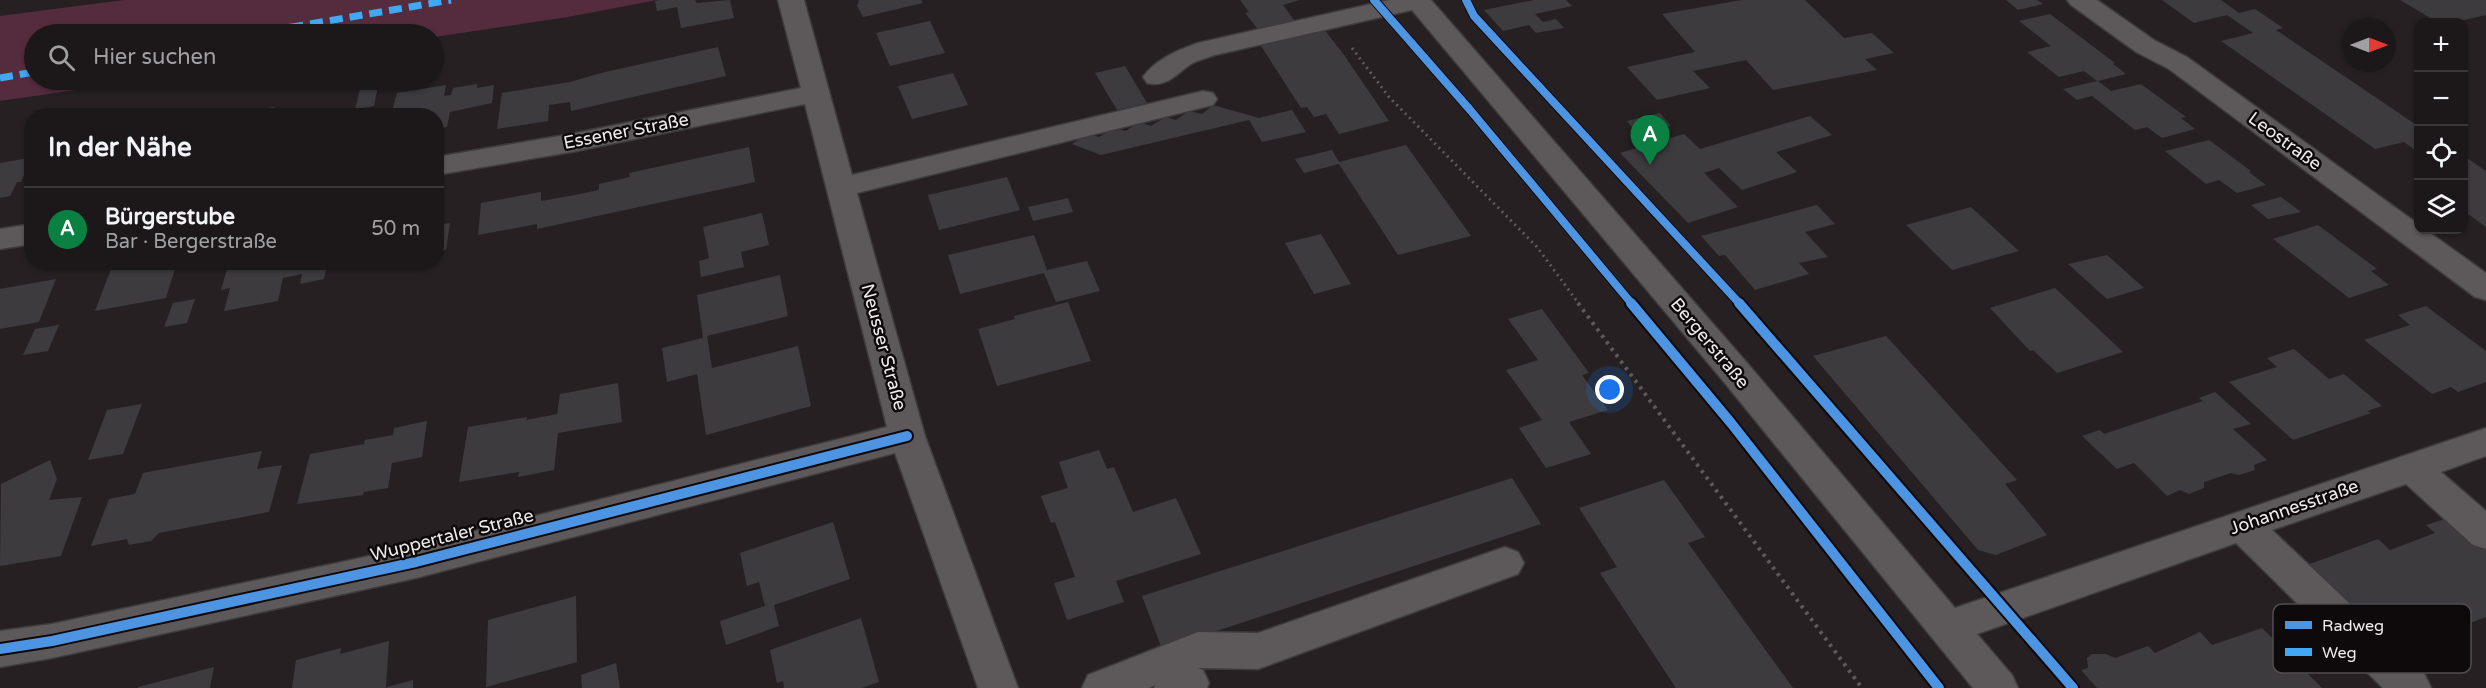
<!DOCTYPE html>
<html lang="de">
<meta charset="utf-8">
<style>
:root{--surface:#1c181a;--page:#252123;--text:#f1f3f6;--muted:#a0a0a2;--line:#3a3739;--accent:#0b8043}
body{margin:0;font-family:"Varela Round",sans-serif;background:var(--page);color:var(--text)}
.controls{position:absolute;right:18px;top:18px;display:grid;overflow:hidden;border-radius:12px;box-shadow:0 2px 4px #0004}
.controls button{width:54px;height:54px;display:grid;place-items:center;padding:0;border:0;border-bottom:2px solid var(--line);background:var(--surface);color:var(--text);font:30px sans-serif}
.compass{position:absolute;left:2342px;top:18px;width:54px;height:54px;border-radius:50%;background:var(--surface);box-shadow:0 2px 4px #0004;rotate:90deg}
.you{position:absolute;left:1610px;top:390px;width:21px;height:21px;margin:-15px;border:4px solid #fff;border-radius:50%;background:#1a73e8;box-shadow:0 0 0 9px #1a73e833}
.badge{display:grid;place-items:center;width:39px;height:39px;border-radius:50%;background:var(--accent);color:#fff;font-size:20px;font-weight:700}
.pin{position:absolute;translate:-50% -50px;filter:drop-shadow(0 2px 3px #0008)}
.pin::after{content:'';position:absolute;top:32px;width:21px;height:18px;background:inherit;clip-path:polygon(0 0,100% 0,50% 100%)}
.list{margin:0;padding:0;list-style:none}
h2{display:flex;justify-content:space-between;align-items:center;height:78px;margin:0;padding:0 24px;font-size:26px}
h2 small{font-size:20px;font-weight:400;color:var(--muted)}
.list li{display:grid;grid-template-columns:39px 1fr auto;gap:18px;align-items:center;box-sizing:border-box;height:84px;padding:0 24px;border-top:2px solid var(--line)}
.list b{display:block;font-size:22px;white-space:nowrap}
.list p{margin:0;font-size:20px;white-space:nowrap;color:var(--muted)}
.list em{font-size:20px;font-style:normal;color:var(--muted)}
.icon{flex:none;width:33px;height:33px;fill:none;stroke:currentColor;stroke-width:2;stroke-linecap:round;stroke-linejoin:round}
.map{position:relative;flex:none;width:2486px;height:688px;overflow:hidden}
.search{position:absolute;background:var(--surface);box-shadow:0 2px 4px #0004;left:24px;top:24px;width:420px;height:66px;display:flex;align-items:center;gap:15px;box-sizing:border-box;padding:0 21px;border-radius:33px;color:var(--muted);font-size:22px}
.panel{position:absolute;background:var(--surface);box-shadow:0 2px 4px #0004;left:24px;top:108px;width:420px;height:162px;border-radius:24px}
.map>svg:first-child{display:block}
.green{fill:#542c3e}
.building{fill:#3d3b3e}
.lines{fill:none;stroke-linecap:round;stroke-linejoin:round}
.minor-casing{stroke:#3f3b3d;stroke-width:3}
.path-far1{stroke:#5d5a5b;stroke-width:3;stroke-dasharray:2 4;stroke-linecap:butt}
.path{stroke:#5d5a5b;stroke-width:4;stroke-dasharray:3 5;stroke-linecap:butt}
.minor{fill:#5d595a;fill-rule:evenodd}
.quiet{stroke:#3fa9f5;stroke-width:7;stroke-dasharray:13 7;stroke-linecap:butt}
.cycleway-far1-casing{stroke:#0e090b;stroke-width:10}
.cycleway-casing{stroke:#0e090b;stroke-width:14}
.cycleway-far1{stroke:#4d94e3;stroke-width:8}
.cycleway{stroke:#4d94e3;stroke-width:10}
.labels{text-anchor:middle;stroke-width:5;stroke-linejoin:round;paint-order:stroke}
.street-label{font-size:18px;fill:#f2ebee;stroke:#0e090b}
.key{fill:#0e090b;stroke:#524d4f;stroke-width:1.5}
.key-label{font-size:16px;fill:#f2ebee}
</style>
<div class="map">
<svg width="2486" height="688" viewBox="0 0 2486 688">
<rect width="100%" height="100%" fill="#262023"/>
<path class="green" d="M 124,0 L 657,0 L 568,17 L 434,37 L 434,34 L 34,34 L 34,80 L 144,80 L 0,101 L 0,16 Z"/>
<path class="building" d="M 659,0 L 695,0 L 697,3 L 730,0 L 734,18 L 681,28 L 677,7 L 657,11 L 655,1 Z
M 859,0 L 921,0 L 923,3 L 863,17 L 857,6 Z
M 1240,0 L 1300,0 L 1283,5 L 1297,24 L 1261,33 L 1245,13 L 1249,12 Z
M 1534,0 L 1566,0 L 1572,6 L 1535,14 L 1543,22 L 1556,19 L 1564,28 L 1536,33 L 1529,25 L 1503,31 L 1484,10 Z
M 1742,0 L 1805,0 L 1844,38 L 1872,33 L 1894,53 L 1865,59 L 1877,70 L 1773,90 L 1746,60 L 1693,71 L 1710,88 L 1657,100 L 1627,67 L 1695,52 L 1662,14 Z
M 2006,0 L 2037,0 L 2043,4 L 2018,10 Z
M 2162,0 L 2221,0 L 2239,13 L 2255,9 L 2283,28 L 2276,30 L 2418,126 L 2418,152 L 2404,142 L 2375,149 L 2221,41 L 2253,33 L 2227,15 L 2194,23 Z
M 2400,0 L 2486,0 L 2486,15 L 2455,22 L 2437,22 Z
M 2050,14 L 2115,63 L 2113,64 L 2126,74 L 2098,81 L 2111,91 L 2141,84 L 2186,117 L 2181,118 L 2195,129 L 2162,138 L 2147,127 L 2135,130 L 2092,96 L 2077,100 L 2063,89 L 2097,81 L 2084,71 L 2059,77 L 2027,52 L 2051,46 L 2019,21 Z
M 930,21 L 945,53 L 890,66 L 876,33 Z
M 1323,28 L 1344,55 L 1389,121 L 1339,134 L 1326,114 L 1314,117 L 1307,107 L 1301,108 L 1259,43 Z
M 718,47 L 726,76 L 571,111 L 570,102 L 549,105 L 548,121 L 497,129 L 502,93 L 570,82 L 601,73 Z
M 1125,66 L 1147,103 L 1117,110 L 1095,73 Z
M 953,73 L 968,105 L 912,119 L 898,86 Z
M 477,84 L 477,88 L 494,85 L 492,103 L 450,112 L 447,127 L 436,129 L 436,116 L 391,115 L 397,93 L 446,85 L 444,96 L 451,95 L 453,88 Z
M 378,86 L 374,106 L 355,109 L 360,89 Z
M 1213,105 L 1259,118 L 1292,110 L 1306,132 L 1262,142 L 1249,120 L 1101,155 L 1072,144 L 1086,134 L 1099,137 L 1114,128 L 1126,131 L 1139,122 L 1151,126 L 1165,117 L 1176,120 L 1189,111 L 1202,114 Z
M 274,107 L 271,116 L 252,116 L 254,110 Z
M 1660,113 L 1671,126 L 1637,134 L 1627,121 Z
M 1810,116 L 1832,135 L 1776,152 L 1797,172 L 1742,190 L 1719,168 L 1704,173 L 1738,207 L 1688,223 L 1620,153 L 1684,134 L 1700,149 Z
M 2209,140 L 2251,171 L 2249,172 L 2266,185 L 2237,193 L 2219,180 L 2206,184 L 2165,151 Z
M 1406,145 L 1471,236 L 1398,255 L 1339,164 L 1304,173 L 1295,159 L 1332,150 L 1339,162 Z
M 749,147 L 755,182 L 537,229 L 537,224 L 478,235 L 481,203 L 541,192 L 541,201 L 575,195 L 599,190 L 599,184 L 630,177 L 629,173 Z
M 32,154 L 32,169 L 26,170 L 21,182 L 17,182 L 10,196 L 0,198 L 0,163 L 29,158 Z
M 2464,156 L 2486,171 L 2486,227 L 2464,211 Z
M 1007,177 L 1020,210 L 939,230 L 928,195 Z
M 2281,197 L 2301,212 L 2268,219 L 2251,205 Z
M 1068,198 L 1073,212 L 1033,221 L 1028,207 Z
M 1817,205 L 1835,224 L 1805,232 L 1828,257 L 1799,263 L 1809,274 L 1755,290 L 1725,255 L 1719,256 L 1701,236 Z
M 1971,207 L 2019,251 L 1952,270 L 1906,225 Z
M 762,213 L 769,245 L 741,252 L 744,267 L 701,277 L 699,261 L 709,258 L 703,227 Z
M 450,223 L 446,250 L 436,251 L 436,225 Z
M 2318,225 L 2377,269 L 2371,271 L 2389,285 L 2349,298 L 2273,239 Z
M 1321,234 L 1351,284 L 1314,294 L 1285,243 Z
M 1034,235 L 1047,270 L 1087,261 L 1100,291 L 1056,302 L 1044,273 L 960,294 L 948,255 Z
M 2107,255 L 2144,288 L 2107,299 L 2068,264 Z
M 150,262 L 177,262 L 166,298 L 95,311 L 111,269 Z
M 229,262 L 328,262 L 324,279 L 300,284 L 302,274 L 283,278 L 278,301 L 224,311 L 230,288 L 221,290 Z
M 780,275 L 788,316 L 707,336 L 712,368 L 798,346 L 811,406 L 706,435 L 697,374 L 667,382 L 662,348 L 703,338 L 697,295 Z
M 56,279 L 39,322 L 0,329 L 0,289 Z
M 2055,288 L 2123,352 L 2057,373 L 2033,350 L 2030,351 L 1990,308 Z
M 195,299 L 187,323 L 164,327 L 173,303 Z
M 1068,302 L 1091,361 L 997,386 L 978,329 L 1015,319 L 1014,316 Z
M 2426,306 L 2486,351 L 2486,382 L 2458,392 L 2451,387 L 2432,394 L 2364,340 L 2410,325 L 2398,315 Z
M 1542,309 L 1589,373 L 1582,375 L 1608,410 L 1569,422 L 1591,454 L 1546,468 L 1519,428 L 1542,420 L 1506,370 L 1538,360 L 1508,319 Z
M 59,325 L 48,351 L 23,355 L 35,329 Z
M 1886,336 L 2017,480 L 2005,484 L 2047,535 L 1996,555 L 1978,550 L 1813,356 Z
M 2294,349 L 2329,379 L 2344,374 L 2382,406 L 2367,411 L 2371,413 L 2293,440 L 2229,382 L 2277,367 L 2267,358 Z
M 618,383 L 622,422 L 558,433 L 554,470 L 518,477 L 519,472 L 459,482 L 468,427 L 527,417 L 526,420 L 557,414 L 560,394 Z
M 2215,392 L 2251,424 L 2233,429 L 2267,460 L 2254,465 L 2255,470 L 2239,475 L 2231,473 L 2204,482 L 2204,488 L 2189,494 L 2180,490 L 2167,496 L 2134,463 L 2117,469 L 2082,436 L 2100,430 L 2104,434 L 2203,401 L 2199,398 Z
M 142,404 L 123,454 L 88,460 L 107,410 Z
M 427,421 L 422,457 L 392,463 L 388,488 L 364,492 L 363,495 L 297,504 L 310,454 L 364,444 L 365,440 L 393,435 L 394,428 Z
M 1099,450 L 1107,469 L 1114,467 L 1133,512 L 1176,498 L 1201,554 L 1116,581 L 1124,602 L 1067,620 L 1054,583 L 1075,577 L 1055,522 L 1051,523 L 1041,496 L 1068,488 L 1059,462 Z
M 262,451 L 257,469 L 282,465 L 269,512 L 159,533 L 151,541 L 129,545 L 127,539 L 91,546 L 109,499 L 135,494 L 143,473 Z
M 50,460 L 57,479 L 49,500 L 82,497 L 61,556 L 0,566 L 1,484 Z
M 1512,478 L 1541,524 L 1162,649 L 1142,596 Z
M 1664,480 L 1705,537 L 1688,543 L 1793,688 L 1676,688 L 1600,573 L 1617,567 L 1579,508 Z
M 2448,518 L 2486,550 L 2486,617 L 2388,654 L 2299,568 L 2378,539 L 2390,550 L 2435,533 L 2426,525 Z
M 833,522 L 850,579 L 774,605 L 779,626 L 726,645 L 720,621 L 765,606 L 759,582 L 747,586 L 740,553 Z
M 576,596 L 577,662 L 486,687 L 488,620 Z
M 861,618 L 879,682 L 862,688 L 784,688 L 783,681 L 777,683 L 770,650 Z
M 2262,628 L 2322,688 L 2097,688 L 2081,670 L 2088,668 L 2087,658 L 2092,654 L 2106,654 L 2115,658 L 2148,646 L 2155,653 L 2200,632 L 2212,645 Z
M 389,641 L 386,688 L 292,688 L 296,660 L 341,648 L 340,654 Z
M 616,663 L 620,688 L 582,688 L 581,675 Z
M 214,667 L 210,688 L 138,688 L 138,687 Z
M 413,680 L 413,688 L 387,688 L 387,687 Z"/>
<g class="lines">
<defs>
<path id="minor" d="M 778,0 L 804,0 L 852,175 L 1203,91 L 1213,93 L 1217,99 L 1213,105 L 857,193 L 925,436 L 1018,688 L 978,688 L 895,453 L 416,578 L 52,658 L 0,667 L 0,631 L 52,624 L 416,546 L 887,427 L 805,104 L 571,152 L 436,175 L 436,157 L 571,134 L 801,88 Z
M 1389,0 L 1431,0 L 1748,364 L 1955,608 L 2486,428 L 2486,456 L 2441,472 L 2486,511 L 2486,549 L 2473,545 L 2406,484 L 2272,530 L 2425,675 L 2431,688 L 2383,688 L 2236,543 L 1977,634 L 2012,675 L 2018,688 L 1973,688 L 1724,382 L 1412,10 L 1215,55 C 1207,58 1198,60 1191,64 C 1176,74 1167,88 1147,83 L 1143,77 C 1156,59 1178,50 1198,43 Z
M 2067,0 L 2097,0 L 2154,40 L 2187,57 L 2418,224 L 2418,230 L 2426,230 L 2486,273 L 2486,300 L 2475,297 L 2169,69 L 2136,52 L 2071,5 Z
M 32,224 L 32,244 L 0,249 L 0,229 Z
M 1505,547 L 1518,552 L 1524,563 L 1518,574 L 1258,669 L 1198,668 L 1203,670 L 1209,683 L 1207,688 L 1154,688 L 1155,685 L 1149,688 L 1082,688 L 1088,675 L 1198,632 L 1258,633 Z"/>
</defs>
<use href="#minor" class="minor-casing"/>
<path class="path-far1" d="M 1352,48 L 1389,97 L 1537,247 L 1579,304"/>
<path class="path" d="M 1578,303 L 1862,688"/>
<use href="#minor" class="minor"/>
<path class="quiet" d="M 251,34 L 451,0
M 0,78 L 34,72"/>
<defs>
<path id="cycleway-far1" d="M 1374,0 L 1471,111 L 1632,304
M 1466,0 L 1474,16 L 1740,304"/>
<path id="cycleway" d="M 1631,303 L 1731,423 L 1939,688
M 1739,303 L 2073,688
M 0,649 L 52,641 L 416,562 L 907,436"/>
</defs>
<use href="#cycleway-far1" class="cycleway-far1-casing"/>
<use href="#cycleway" class="cycleway-casing"/>
<use href="#cycleway-far1" class="cycleway-far1"/>
<use href="#cycleway" class="cycleway"/>
</g>
<g class="labels">
<g class="street-label">
<text transform="translate(626 131) rotate(-11)" y="6">Essener Straße</text>
<text transform="translate(2285 141) rotate(36)" y="6">Leostraße</text>
<text transform="translate(1710 343) rotate(50)" y="6">Bergerstraße</text>
<text transform="translate(884 347) rotate(75)" y="6">Neusser Straße</text>
<text transform="translate(2294 507) rotate(-19)" y="6">Johannesstraße</text>
<text transform="translate(452 535) rotate(-14)" y="6">Wuppertaler Straße</text>
</g>
</g>
<rect x="2273" y="604" width="198" height="69" rx="9" class="key"/>
<rect x="2285" y="621" width="27" height="8" fill="#4d94e3"/>
<rect x="2285" y="648" width="27" height="8" fill="#3fa9f5"/>
<g class="key-label">
<text x="2322" y="631">Radweg</text>
<text x="2322" y="658">Weg</text>
</g>
</svg>
<div class="controls">
<button>+</button>
<button>−</button>
<button><svg class="icon" aria-label="locate" viewBox="0 0 24 24"><circle cx="12" cy="12" r="6"/><path d="M12 2v4M12 18v4M2 12h4M18 12h4"/></svg></button>
<button><svg class="icon" aria-label="layers" viewBox="0 0 24 24"><path d="M12 4l9 5-9 5-9-5zM3 14l9 5 9-5"/></svg></button>
</div>
<svg class="compass" viewBox="-18 -18 36 36"><path d="M0-13l5 13h-10z" fill="#e53935"/><path d="M0 13l5-13h-10z" fill="#a0a0a2"/></svg>
<div class="you"></div>
<div class="pin badge" style="left:1650px;top:165px">A</div>
<div class="search"><svg class="icon" aria-label="search" viewBox="0 0 24 24"><circle cx="10" cy="10" r="6"/><path d="M15 15l6 6"/></svg>Hier suchen</div>
<section class="panel">
<h2>In der Nähe<small></small></h2>
<ul class="list">
<li><span class="badge">A</span><div><b>Bürgerstube</b><p>Bar · Bergerstraße</p></div><em>50 m</em></li>
</ul>
</section>
</div>
